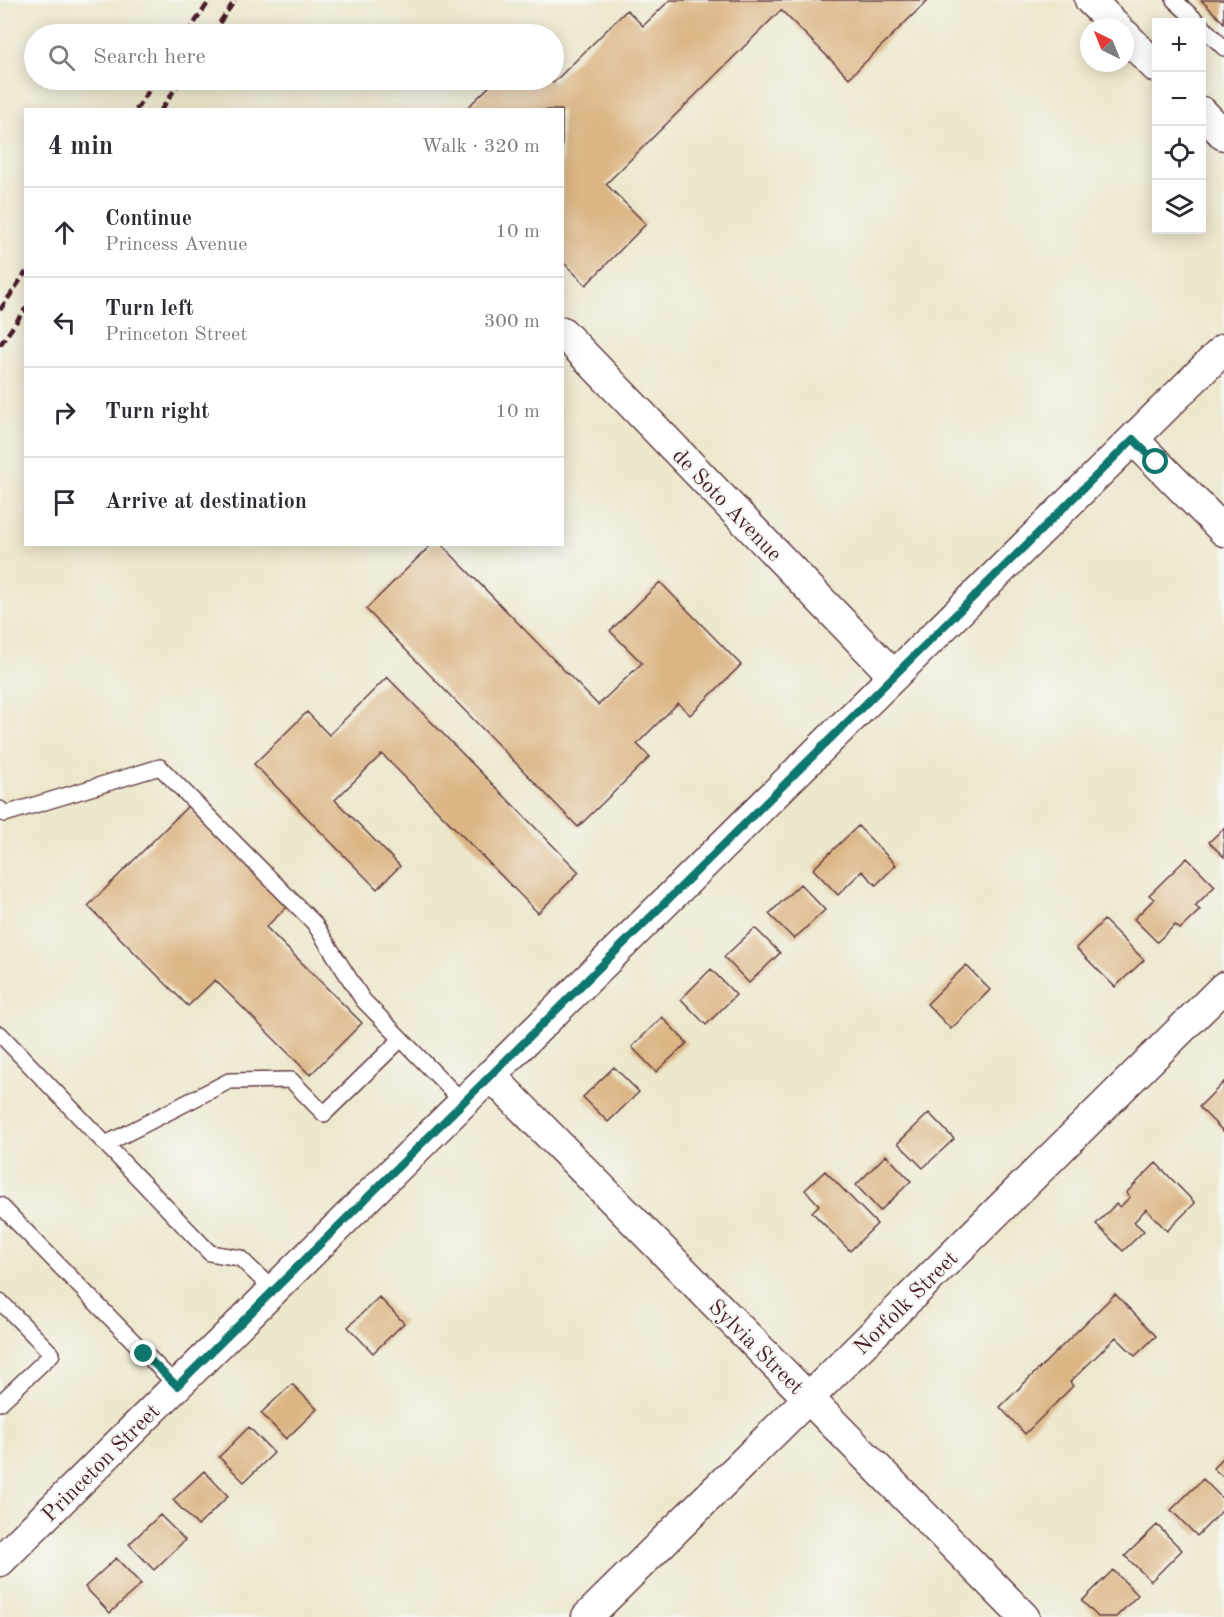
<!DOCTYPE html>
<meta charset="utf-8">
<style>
:root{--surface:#fff;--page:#f7f7f7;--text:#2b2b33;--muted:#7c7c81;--line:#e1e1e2}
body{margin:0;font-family:"Old Standard TT",serif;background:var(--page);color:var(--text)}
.controls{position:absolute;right:18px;top:18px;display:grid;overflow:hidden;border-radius:0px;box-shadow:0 3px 15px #0003}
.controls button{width:54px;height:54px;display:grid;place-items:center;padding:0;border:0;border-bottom:2px solid var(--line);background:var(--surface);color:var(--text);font:30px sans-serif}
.compass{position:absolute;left:1080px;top:18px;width:54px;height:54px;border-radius:50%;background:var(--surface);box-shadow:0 3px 15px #0003;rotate:317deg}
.stop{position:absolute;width:18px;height:18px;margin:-14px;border:4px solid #0f766e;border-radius:50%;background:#fff}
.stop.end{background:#0f766e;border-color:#fff;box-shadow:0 2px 6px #0008}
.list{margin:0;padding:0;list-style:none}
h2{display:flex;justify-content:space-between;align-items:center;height:78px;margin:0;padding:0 24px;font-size:26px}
h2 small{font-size:20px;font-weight:400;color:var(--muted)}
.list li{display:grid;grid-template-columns:39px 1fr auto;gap:18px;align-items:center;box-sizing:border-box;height:90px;padding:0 24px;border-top:2px solid var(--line)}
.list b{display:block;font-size:22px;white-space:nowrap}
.list p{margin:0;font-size:20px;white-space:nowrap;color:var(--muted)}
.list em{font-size:20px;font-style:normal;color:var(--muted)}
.icon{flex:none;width:33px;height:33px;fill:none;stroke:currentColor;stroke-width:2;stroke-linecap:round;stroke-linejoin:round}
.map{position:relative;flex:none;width:1224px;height:1617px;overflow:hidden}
.search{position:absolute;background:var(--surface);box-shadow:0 3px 15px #0003;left:24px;top:24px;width:540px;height:66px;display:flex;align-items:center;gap:15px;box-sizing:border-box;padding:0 21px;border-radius:33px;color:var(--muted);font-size:22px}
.panel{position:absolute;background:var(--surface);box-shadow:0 3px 15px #0003;left:24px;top:108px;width:540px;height:438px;border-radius:0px}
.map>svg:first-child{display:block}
.building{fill:#dcb584}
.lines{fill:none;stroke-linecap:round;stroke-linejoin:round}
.lane-casing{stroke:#623d43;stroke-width:18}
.street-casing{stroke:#623d43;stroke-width:33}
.lane{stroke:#fff;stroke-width:15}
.street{stroke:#fff;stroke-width:30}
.rail{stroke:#4a1f2b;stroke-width:4.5;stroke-dasharray:9 4.5;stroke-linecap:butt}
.route{stroke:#0f766e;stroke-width:8}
.labels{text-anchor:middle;stroke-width:4.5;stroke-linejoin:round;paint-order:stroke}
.street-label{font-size:22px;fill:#4a1f2b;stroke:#f6f6f2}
</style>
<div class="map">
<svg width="1224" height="1617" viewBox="0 0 1224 1617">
<rect width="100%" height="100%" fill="#f6f6f2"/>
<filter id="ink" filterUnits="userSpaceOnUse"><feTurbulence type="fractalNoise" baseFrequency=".0167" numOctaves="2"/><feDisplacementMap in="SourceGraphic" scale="12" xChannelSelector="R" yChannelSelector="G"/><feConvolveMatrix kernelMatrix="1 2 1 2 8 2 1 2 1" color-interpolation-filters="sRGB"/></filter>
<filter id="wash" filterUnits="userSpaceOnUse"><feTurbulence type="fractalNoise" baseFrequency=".008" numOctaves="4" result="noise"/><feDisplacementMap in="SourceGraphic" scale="24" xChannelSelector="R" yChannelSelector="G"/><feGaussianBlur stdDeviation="1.35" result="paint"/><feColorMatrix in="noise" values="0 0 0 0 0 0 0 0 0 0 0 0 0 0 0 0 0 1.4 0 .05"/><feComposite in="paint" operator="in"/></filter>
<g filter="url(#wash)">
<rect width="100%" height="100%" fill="#ede7cc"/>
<g id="blocks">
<path class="building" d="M 670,0 L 928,0 L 849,78 L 781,10 L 606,184 L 646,224 L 586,285 L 562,261 L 562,110 L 465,110 L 496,80 L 550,80 L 553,83 L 627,10 L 643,26 Z
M 1201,0 L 1224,0 L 1224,23 Z
M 432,544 L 441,544 L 598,705 L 642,663 L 610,631 L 660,582 L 741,665 L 690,715 L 678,703 L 637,744 L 650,757 L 578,827 L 366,609 Z
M 387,677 L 579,872 L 538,913 L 382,754 L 335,800 L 400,866 L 377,889 L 254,764 L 307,712 L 329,735 Z
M 189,805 L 289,905 L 266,927 L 362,1023 L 310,1075 L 215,980 L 188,1006 L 88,906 Z
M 858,826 L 896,865 L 876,885 L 862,871 L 838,895 L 813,869 Z
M 1224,828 L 1224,857 L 1209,842 Z
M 1187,858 L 1215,886 L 1195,906 L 1200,910 L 1180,929 L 1175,925 L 1157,942 L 1134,919 L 1154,899 L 1149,895 Z
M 800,884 L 825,910 L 794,939 L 769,914 Z
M 1104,920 L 1144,960 L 1115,987 L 1076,948 Z
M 755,928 L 780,953 L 749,983 L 724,957 Z
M 966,965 L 990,990 L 951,1029 L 927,1004 Z
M 711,969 L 736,995 L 706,1025 L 681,999 Z
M 662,1017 L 687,1043 L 656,1072 L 632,1047 Z
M 614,1067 L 639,1092 L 608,1122 L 583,1097 Z
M 1224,1082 L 1224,1132 L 1199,1107 Z
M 929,1113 L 954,1139 L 923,1168 L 898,1143 Z
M 886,1155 L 911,1181 L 880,1211 L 856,1185 Z
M 1156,1163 L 1195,1203 L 1167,1231 L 1146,1209 L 1134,1222 L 1144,1231 L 1123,1251 L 1096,1224 L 1116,1204 L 1120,1207 L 1130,1197 L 1126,1193 Z
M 825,1171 L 877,1224 L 850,1251 L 812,1212 L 819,1205 L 805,1190 Z
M 1115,1294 L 1156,1336 L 1135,1356 L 1116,1337 L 1070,1382 L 1073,1386 L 1025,1434 L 1000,1407 Z
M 379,1297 L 404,1323 L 373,1353 L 348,1327 Z
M 292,1384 L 317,1409 L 286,1439 L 261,1413 Z
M 249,1427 L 274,1453 L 244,1482 L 219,1457 Z
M 1224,1457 L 1224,1478 L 1213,1468 Z
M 204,1471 L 228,1496 L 198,1526 L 173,1500 Z
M 1203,1479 L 1224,1500 L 1224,1509 L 1197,1536 L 1171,1510 Z
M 160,1515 L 185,1540 L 154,1570 L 129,1544 Z
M 1157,1525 L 1182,1550 L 1151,1581 L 1125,1556 Z
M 116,1558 L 141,1584 L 110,1613 L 85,1587 Z
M 1113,1570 L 1138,1595 L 1116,1617 L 1098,1617 L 1082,1601 Z"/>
</g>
</g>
<g filter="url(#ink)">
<use href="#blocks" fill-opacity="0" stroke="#623d43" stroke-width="1.5"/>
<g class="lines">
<defs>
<path id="lane" d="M 1174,0 L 1198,22
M 1202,26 L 1224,48
M 0,809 L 5,814 L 160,767 L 314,923 L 363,1000 L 463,1102
M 0,1034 L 210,1253 L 240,1258 L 273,1290
M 106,1144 L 229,1081 L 291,1080 L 324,1114 L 400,1040
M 0,1205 L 177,1386
M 0,1301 L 52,1354 L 0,1403"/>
<path id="street" d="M 1090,0 L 1117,27
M 1125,35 L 1156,67
M 1202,112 L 1224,135
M 562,332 L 894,676
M 1133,439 L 1224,531
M 490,1075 L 1024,1617
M 0,1561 L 1224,349
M 587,1617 L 1224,987"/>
</defs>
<use href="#lane" class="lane-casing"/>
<use href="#street" class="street-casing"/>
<use href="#lane" class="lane"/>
<use href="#street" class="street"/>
<path class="rail" d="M 187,34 L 210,0
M 212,34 L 235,0
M 136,110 L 156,80
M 161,110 L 181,80
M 0,310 L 26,272
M 0,345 L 26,308"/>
</g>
</g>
<g class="lines" filter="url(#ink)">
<path class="route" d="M 144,1354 L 177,1386 L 1133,439 L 1156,462"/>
</g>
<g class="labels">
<g class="street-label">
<text transform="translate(728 504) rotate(46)" y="8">de Soto Avenue</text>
<text transform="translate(905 1302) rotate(-45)" y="8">Norfolk Street</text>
<text transform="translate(757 1346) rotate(45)" y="8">Sylvia Street</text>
<text transform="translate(100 1462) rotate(-45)" y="8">Princeton Street</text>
</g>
</g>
</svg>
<div class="controls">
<button>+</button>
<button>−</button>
<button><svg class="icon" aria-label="locate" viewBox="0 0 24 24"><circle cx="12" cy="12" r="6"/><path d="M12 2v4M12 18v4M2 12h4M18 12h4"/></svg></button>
<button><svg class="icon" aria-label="layers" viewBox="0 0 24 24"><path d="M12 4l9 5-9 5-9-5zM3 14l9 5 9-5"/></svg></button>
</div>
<svg class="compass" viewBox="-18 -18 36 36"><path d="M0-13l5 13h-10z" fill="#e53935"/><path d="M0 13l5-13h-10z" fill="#7c7c81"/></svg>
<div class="stop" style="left:1156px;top:462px"></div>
<div class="stop end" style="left:144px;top:1354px"></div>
<div class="search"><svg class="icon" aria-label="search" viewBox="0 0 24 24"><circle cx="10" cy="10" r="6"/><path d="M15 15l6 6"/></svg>Search here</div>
<section class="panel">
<h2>4 min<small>Walk · 320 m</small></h2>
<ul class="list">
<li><svg class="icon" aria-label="ahead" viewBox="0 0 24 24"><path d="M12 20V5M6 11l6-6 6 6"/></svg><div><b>Continue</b><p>Princess Avenue</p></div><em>10 m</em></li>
<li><svg class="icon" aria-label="left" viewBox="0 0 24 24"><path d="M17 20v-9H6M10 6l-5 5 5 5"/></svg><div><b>Turn left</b><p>Princeton Street</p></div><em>300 m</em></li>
<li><svg class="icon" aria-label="right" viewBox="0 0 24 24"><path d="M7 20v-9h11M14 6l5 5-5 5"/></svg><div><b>Turn right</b></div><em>10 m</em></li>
<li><svg class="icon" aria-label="arrive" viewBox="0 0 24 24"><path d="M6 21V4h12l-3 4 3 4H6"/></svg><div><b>Arrive at destination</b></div></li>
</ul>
</section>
</div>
